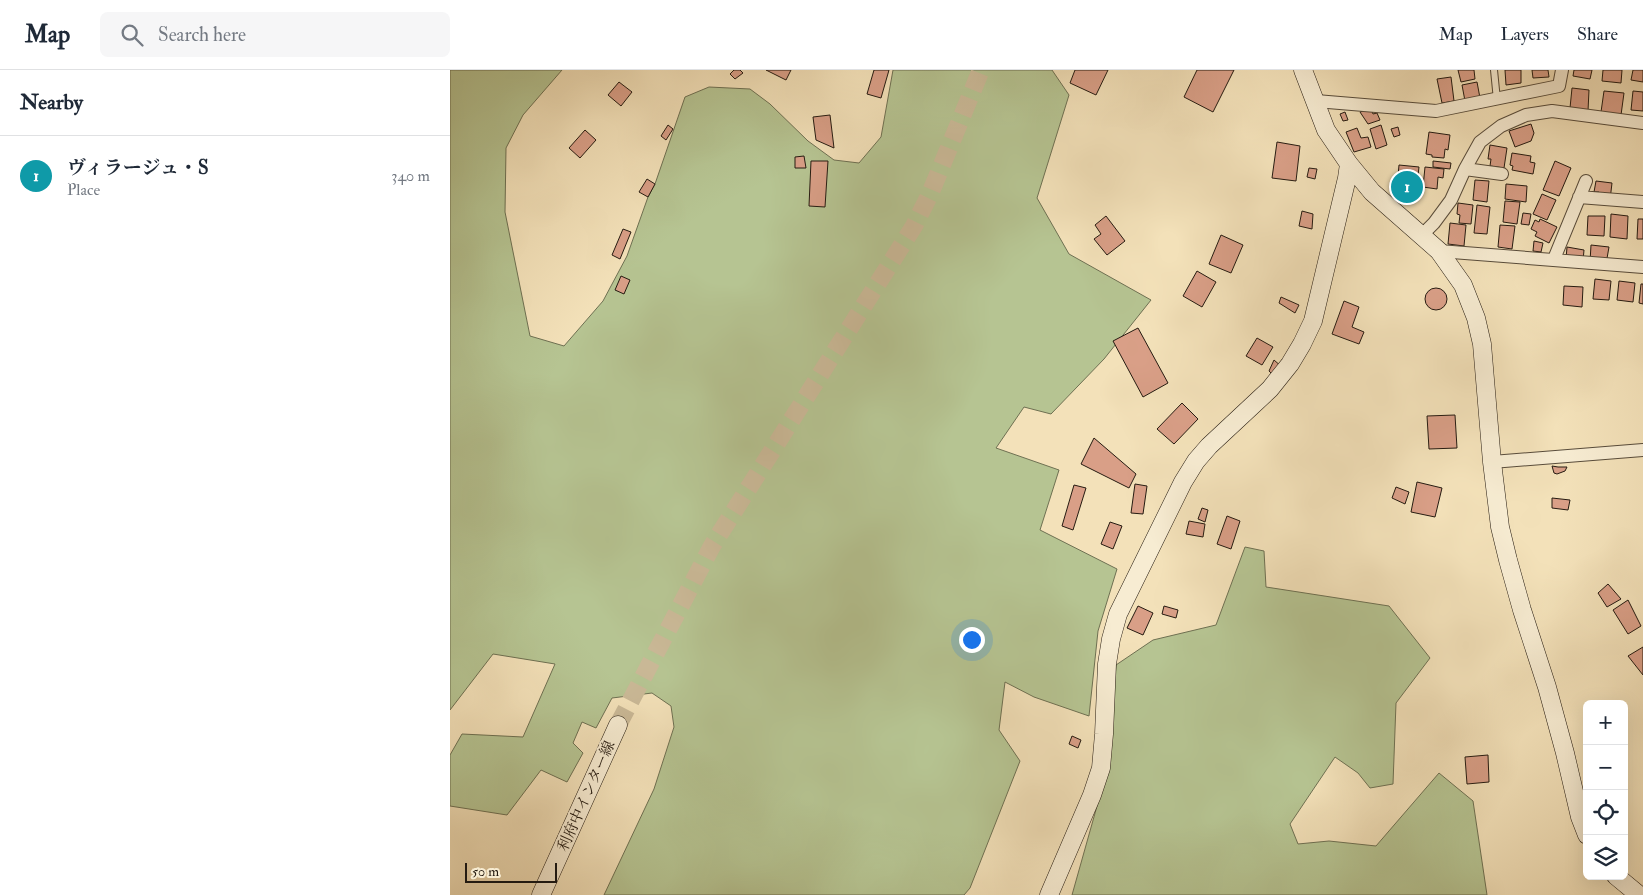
<!DOCTYPE html>
<meta charset="utf-8">
<style>
:root{--surface:#fff;--page:#f6f6f7;--text:#1f2937;--muted:#747a83;--line:#e0e1e3;--accent:#8f2418}
body{margin:0;font-family:"IM FELL Double Pica","Noto Serif JP",serif;background:var(--page);color:var(--text)}
.controls{position:absolute;right:15px;bottom:15px;display:grid;overflow:hidden;border-radius:8px;box-shadow:0 5px 20px #0002}
.controls button{width:45px;height:45px;display:grid;place-items:center;padding:0;border:0;border-bottom:1px solid var(--line);background:var(--surface);color:var(--text);font:25px sans-serif}
.scale{position:absolute;left:15px;bottom:12px;width:92px;box-sizing:border-box;padding-left:5px;border:2px solid #251b11;border-top:0;font-size:14px;line-height:18px;white-space:nowrap;color:#251b11;-webkit-text-stroke:4px #f7ecd2;paint-order:stroke}
.you{position:absolute;left:521px;top:569px;width:18px;height:18px;margin:-12px;border:4px solid #fff;border-radius:50%;background:#1a73e8;box-shadow:0 0 0 8px #1a73e833}
.badge{display:grid;place-items:center;width:32px;height:32px;border-radius:50%;background:var(--accent);color:#fff;font-size:16px;font-weight:700}
.pin{position:absolute;translate:-50% -50%;border:2px solid #fff;box-shadow:0 1px 5px #0006}
.list{margin:0;padding:0;list-style:none}
h2{display:flex;justify-content:space-between;align-items:center;height:65px;margin:0;padding:0 20px;font-size:21px}
h2 small{font-size:16px;font-weight:400;color:var(--muted)}
.list li{display:grid;grid-template-columns:32px 1fr auto;gap:15px;align-items:center;box-sizing:border-box;height:80px;padding:0 20px;border-top:1px solid var(--line)}
.list b{display:block;font-size:19px;white-space:nowrap}
.list p{margin:0;font-size:16px;white-space:nowrap;color:var(--muted)}
.list em{font-size:16px;font-style:normal;color:var(--muted)}
.icon{flex:none;width:28px;height:28px;fill:none;stroke:currentColor;stroke-width:2;stroke-linecap:round;stroke-linejoin:round}
.map{position:relative;flex:none;width:1193px;height:825px;overflow:hidden}
header{display:flex;align-items:center;gap:30px;box-sizing:border-box;height:70px;padding:0 25px;background:var(--surface);border-bottom:1px solid var(--line)}
header strong{font-size:24px}
nav{display:flex;gap:28px;margin-inline-start:auto;font-size:18px}
.search{width:350px;height:45px;background:var(--page);display:flex;align-items:center;gap:12px;box-sizing:border-box;padding:0 18px;border-radius:8px;color:var(--muted);font-size:19px}
main{display:flex}
aside{flex:1;background:var(--surface)}
.map>svg:first-child{display:block}
.green{fill:#b6c492;stroke:#6e7052}
.building{fill:#d99f87;stroke:#251b11}
.lines{fill:none;stroke-linecap:round;stroke-linejoin:round}
.secondary-tunnel{stroke:#cab997;stroke-width:18;stroke-dasharray:18 9;stroke-linecap:butt}
.lane-casing{stroke:#584c3b;stroke-width:8}
.street-casing{stroke:#584c3b;stroke-width:14}
.secondary-casing{stroke:#251b11;stroke-width:19}
.lane{stroke:#f7ecd2;stroke-width:6}
.street{stroke:#f7ecd2;stroke-width:12}
.secondary{stroke:#f7ecd2;stroke-width:18}
.labels{text-anchor:middle;stroke-width:4;stroke-linejoin:round;paint-order:stroke}
.street-label{font-size:15px;fill:#251b11;stroke:#f7ecd2}
</style>
<header>
<strong>Map</strong>
<div class="search"><svg class="icon" aria-label="search" viewBox="0 0 24 24"><circle cx="10" cy="10" r="6"/><path d="M15 15l6 6"/></svg>Search here</div>
<nav><a>Map</a><a>Layers</a><a>Share</a></nav>
</header>
<main>
<aside>
<h2>Nearby<small></small></h2>
<ul class="list">
<li><span class="badge" style="background:#0f9aa8">1</span><div><b>ヴィラージュ・S</b><p>Place</p></div><em>340 m</em></li>
</ul>
</aside>
<div class="map">
<svg width="1193" height="825" viewBox="0 0 1193 825">
<rect width="100%" height="100%" fill="#f3e1b9"/>
<filter id="stains"><feTurbulence type="fractalNoise" baseFrequency=".004" numOctaves="4"/><feColorMatrix values="0 0 0 0 .2 0 0 0 0 .09 0 0 0 0 .02 0 0 0 .5 -.17"/></filter>
<radialGradient id="worn" r=".72"><stop offset=".6" stop-color="#630" stop-opacity="0"/><stop offset="1" stop-color="#630" stop-opacity=".3"/></radialGradient>
<path class="green" d="M 0,0 L 112,0 L 73,45 L 56,78 L 55,142 L 80,266 L 114,276 L 153,231 L 177,186 L 198,127 L 205,114 L 235,27 L 259,17 L 300,19 L 320,34 L 358,71 L 384,90 L 409,93 L 431,67 L 443,0 L 602,0 L 619,25 L 587,128 L 619,184 L 701,230 L 654,289 L 601,344 L 574,337 L 546,378 L 609,400 L 590,460 L 667,499 L 648,561 L 639,646 L 584,627 L 555,612 L 549,660 L 570,691 L 520,818 L 514,825 L 154,825 L 204,719 L 224,657 L 221,636 L 202,623 L 162,628 L 146,658 L 132,652 L 123,673 L 133,683 L 117,712 L 91,700 L 57,745 L 0,736 L 0,685 L 12,664 L 73,667 L 105,594 L 43,584 L 0,640 Z
M 795,477 L 814,481 L 816,517 L 939,536 L 980,588 L 946,633 L 943,714 L 920,718 L 908,703 L 885,687 L 840,754 L 848,774 L 879,771 L 926,776 L 989,703 L 1023,731 L 1037,825 L 622,825 L 658,697 L 666,595 L 703,570 L 766,555 Z"/>
<path class="building" d="M 284,0 L 290,0 L 293,3 L 285,9 L 280,4 Z
M 316,0 L 341,0 L 336,10 Z
M 424,0 L 439,0 L 431,28 L 417,24 Z
M 625,0 L 658,0 L 646,25 L 620,13 Z
M 747,0 L 784,0 L 763,42 L 734,27 Z
M 1008,0 L 1024,0 L 1025,9 L 1011,12 Z
M 1055,0 L 1071,0 L 1071,13 L 1056,15 Z
M 1082,0 L 1098,0 L 1099,7 L 1083,8 Z
M 1124,0 L 1142,0 L 1140,9 L 1123,6 Z
M 1153,0 L 1172,0 L 1171,13 L 1152,11 Z
M 1183,0 L 1193,0 L 1193,12 L 1181,10 Z
M 1001,7 L 1004,31 L 992,33 L 987,9 Z
M 169,12 L 182,22 L 171,36 L 158,25 Z
M 1027,12 L 1030,28 L 1015,31 L 1012,15 Z
M 1122,18 L 1139,20 L 1138,41 L 1120,38 Z
M 1154,21 L 1174,23 L 1171,45 L 1151,42 Z
M 1183,21 L 1193,22 L 1193,41 L 1181,40 Z
M 921,39 L 923,44 L 927,43 L 930,50 L 918,54 L 910,42 Z
M 895,42 L 898,50 L 893,51 L 890,44 Z
M 380,45 L 384,78 L 366,70 L 363,47 Z
M 1081,54 L 1084,63 L 1081,71 L 1065,77 L 1059,61 Z
M 218,55 L 223,59 L 216,70 L 211,66 Z
M 931,55 L 937,75 L 926,79 L 920,59 Z
M 948,57 L 950,65 L 944,67 L 941,59 Z
M 907,58 L 911,68 L 918,67 L 921,77 L 904,82 L 896,62 Z
M 135,60 L 146,70 L 130,88 L 119,78 Z
M 979,62 L 1000,65 L 998,80 L 995,79 L 994,88 L 982,87 L 982,85 L 976,84 Z
M 827,72 L 850,76 L 846,111 L 822,108 Z
M 1040,75 L 1057,78 L 1054,98 L 1040,96 L 1041,89 L 1038,89 Z
M 1062,83 L 1081,86 L 1080,92 L 1085,93 L 1083,104 L 1062,100 L 1063,96 L 1060,95 Z
M 354,86 L 356,98 L 345,98 L 345,87 Z
M 361,91 L 378,91 L 375,137 L 359,136 Z
M 983,91 L 1001,93 L 1000,99 L 983,97 Z
M 1105,91 L 1121,98 L 1109,126 L 1093,120 Z
M 949,95 L 969,97 L 965,129 L 946,127 Z
M 975,97 L 994,99 L 993,108 L 988,107 L 987,119 L 973,117 Z
M 859,98 L 867,99 L 865,109 L 857,107 Z
M 197,109 L 205,114 L 198,127 L 189,122 Z
M 1025,110 L 1039,111 L 1037,132 L 1023,130 Z
M 1146,111 L 1162,113 L 1160,130 L 1149,129 L 1149,122 L 1144,122 Z
M 1056,114 L 1077,116 L 1076,132 L 1055,129 Z
M 1092,124 L 1106,130 L 1097,150 L 1083,144 Z
M 1055,131 L 1070,132 L 1067,154 L 1053,152 Z
M 1008,133 L 1023,135 L 1021,154 L 1009,153 L 1010,145 L 1007,144 Z
M 1027,135 L 1040,137 L 1037,164 L 1024,163 Z
M 852,141 L 863,144 L 862,159 L 849,156 Z
M 1073,143 L 1081,144 L 1079,155 L 1071,154 Z
M 1161,144 L 1178,146 L 1177,169 L 1160,167 Z
M 656,146 L 675,171 L 657,185 L 644,169 L 651,164 L 645,155 Z
M 1138,146 L 1155,146 L 1154,166 L 1137,165 Z
M 1090,149 L 1107,157 L 1099,173 L 1085,166 L 1087,162 L 1081,159 L 1085,150 L 1089,152 Z
M 1188,149 L 1193,149 L 1193,169 L 1187,169 Z
M 1000,153 L 1016,155 L 1014,176 L 998,174 Z
M 1050,155 L 1065,156 L 1062,179 L 1048,177 Z
M 173,159 L 181,162 L 170,189 L 162,185 Z
M 771,165 L 793,175 L 781,203 L 759,194 Z
M 1084,171 L 1093,173 L 1091,182 L 1083,181 Z
M 1141,175 L 1159,177 L 1156,194 L 1140,192 Z
M 1117,177 L 1134,180 L 1133,191 L 1116,189 Z
M 747,201 L 766,212 L 752,237 L 733,226 Z
M 171,206 L 180,210 L 174,224 L 165,220 Z
M 1145,209 L 1161,211 L 1159,230 L 1143,229 Z
M 1169,211 L 1185,213 L 1183,232 L 1167,230 Z
M 1191,214 L 1193,214 L 1193,234 L 1189,233 Z
M 1114,216 L 1133,217 L 1132,237 L 1113,235 Z
M975 229a11 11 0 1 1 22 0a11 11 0 1 1-22 0Z
M 831,227 L 849,235 L 845,243 L 829,233 Z
M 894,231 L 909,237 L 902,257 L 914,262 L 909,274 L 882,264 Z
M 688,258 L 718,313 L 693,327 L 663,271 Z
M 807,268 L 823,277 L 812,295 L 796,286 Z
M 824,290 L 832,297 L 825,307 L 819,301 Z
M 732,333 L 748,349 L 724,374 L 707,359 Z
M 1005,345 L 1007,378 L 979,379 L 977,346 Z
M 644,368 L 686,404 L 679,418 L 631,394 Z
M 1102,396 L 1108,397 L 1117,397 L 1115,401 L 1107,404 L 1104,403 Z
M 967,412 L 992,418 L 985,447 L 961,442 Z
M 685,414 L 697,416 L 693,444 L 681,443 Z
M 624,415 L 636,418 L 623,460 L 612,456 Z
M 946,417 L 959,422 L 955,434 L 942,428 Z
M 1102,428 L 1120,430 L 1118,440 L 1102,438 Z
M 752,438 L 758,440 L 755,452 L 748,449 Z
M 777,446 L 790,451 L 781,479 L 767,474 Z
M 739,451 L 755,454 L 753,467 L 736,464 Z
M 660,452 L 672,456 L 663,479 L 651,474 Z
M 1158,514 L 1171,529 L 1157,537 L 1148,523 Z
M 1178,530 L 1191,556 L 1178,564 L 1163,540 Z
M 688,536 L 703,543 L 693,565 L 677,558 Z
M 714,536 L 728,540 L 726,548 L 712,544 Z
M 1193,577 L 1193,605 L 1178,586 Z
M 622,666 L 631,670 L 628,678 L 619,674 Z
M 1038,685 L 1039,712 L 1017,714 L 1015,687 Z"/>
<g class="lines">
<path class="secondary-tunnel" d="M 168,655 L 262,476 L 464,156 L 480,124 L 531,0"/>
<defs>
<path id="lane" d="M 1044,0 L 1047,30"/>
<path id="street" d="M 866,31 L 986,41 L 1109,16 L 1112,0
M 1015,99 L 1052,104
M 1129,127 L 1193,132
M 971,166 L 984,153 L 1001,130 L 1015,99 L 1030,72 L 1051,56 L 1076,45 L 1102,41 L 1193,53
M 989,181 L 1193,197
M 1104,189 L 1136,111
M 1042,392 L 1193,380"/>
<path id="secondary" d="M 853,0 L 876,60 L 899,94 L 922,122 L 989,181 L 1013,215 L 1026,248 L 1032,274 L 1042,392 L 1050,457 L 1058,490 L 1072,540 L 1097,617 L 1115,683 L 1130,747 L 1137,765
M 1166,806 L 1189,825
M 91,825 L 168,655
M 599,825 L 642,725 L 651,698 L 654,664 L 657,594 L 661,569 L 668,544 L 733,412 L 746,391 L 759,376 L 820,319 L 840,294 L 852,274 L 863,251 L 897,108 L 899,94"/>
</defs>
<use href="#lane" class="lane-casing"/>
<use href="#street" class="street-casing"/>
<use href="#secondary" class="secondary-casing"/>
<use href="#lane" class="lane"/>
<use href="#street" class="street"/>
<use href="#secondary" class="secondary"/>
</g>
<g class="labels">
<g class="street-label">
<text transform="translate(136 726) rotate(-66)" y="5">利府中インター線</text>
</g>
</g>
<rect width="100%" height="100%" filter="url(#stains)"/>
<rect width="100%" height="100%" fill="url(#worn)"/>
</svg>
<div class="controls">
<button>+</button>
<button>−</button>
<button><svg class="icon" aria-label="locate" viewBox="0 0 24 24"><circle cx="12" cy="12" r="6"/><path d="M12 2v4M12 18v4M2 12h4M18 12h4"/></svg></button>
<button><svg class="icon" aria-label="layers" viewBox="0 0 24 24"><path d="M12 4l9 5-9 5-9-5zM3 14l9 5 9-5"/></svg></button>
</div>
<div class="scale">50 m</div>
<div class="you"></div>
<div class="pin badge" style="left:957px;top:117px;background:#0f9aa8">1</div>
</div>
</main>
